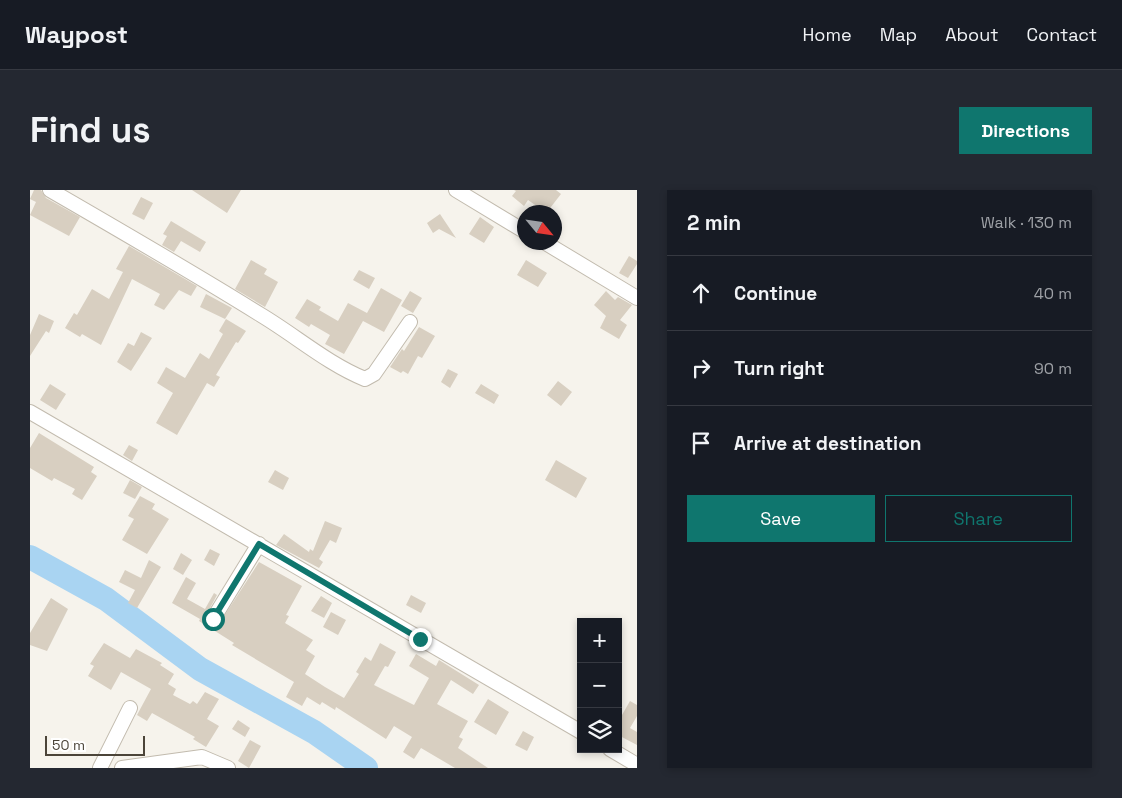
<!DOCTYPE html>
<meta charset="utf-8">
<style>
:root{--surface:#171b24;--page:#242831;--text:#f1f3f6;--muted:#9ea1a6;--line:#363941;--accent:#0f766e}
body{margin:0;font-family:"Space Grotesk",sans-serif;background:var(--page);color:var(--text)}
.controls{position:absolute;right:15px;bottom:15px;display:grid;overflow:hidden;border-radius:0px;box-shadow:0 2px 8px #0003}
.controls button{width:45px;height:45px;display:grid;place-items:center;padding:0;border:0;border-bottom:1px solid var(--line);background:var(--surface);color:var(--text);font:25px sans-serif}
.compass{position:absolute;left:487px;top:15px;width:45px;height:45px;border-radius:50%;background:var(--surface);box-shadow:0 2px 8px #0003;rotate:119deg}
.scale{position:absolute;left:15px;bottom:12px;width:100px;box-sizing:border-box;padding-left:5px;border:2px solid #4b4439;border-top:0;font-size:14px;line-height:18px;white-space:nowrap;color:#4b4439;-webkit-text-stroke:4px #fff;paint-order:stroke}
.stop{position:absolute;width:15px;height:15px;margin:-11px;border:4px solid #0f766e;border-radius:50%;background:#fff}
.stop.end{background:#0f766e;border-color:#fff;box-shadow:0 1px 5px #0008}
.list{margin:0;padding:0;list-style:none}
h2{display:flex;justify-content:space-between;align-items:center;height:65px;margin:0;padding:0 20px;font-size:21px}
h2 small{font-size:16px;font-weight:400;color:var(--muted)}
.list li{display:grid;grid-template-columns:32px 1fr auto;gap:15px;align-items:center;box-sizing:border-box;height:75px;padding:0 20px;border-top:1px solid var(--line)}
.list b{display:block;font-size:19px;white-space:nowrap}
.list em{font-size:16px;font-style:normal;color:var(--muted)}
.actions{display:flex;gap:10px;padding:15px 20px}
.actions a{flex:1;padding:11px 0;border:1px solid var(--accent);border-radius:0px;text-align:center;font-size:18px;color:var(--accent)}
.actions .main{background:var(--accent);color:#fff}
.icon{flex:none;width:28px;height:28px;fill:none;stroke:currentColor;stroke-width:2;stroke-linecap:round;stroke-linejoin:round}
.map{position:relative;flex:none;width:607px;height:578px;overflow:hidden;border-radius:0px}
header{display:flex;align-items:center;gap:30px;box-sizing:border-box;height:70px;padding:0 25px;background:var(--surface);border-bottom:1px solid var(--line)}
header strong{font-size:24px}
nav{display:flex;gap:28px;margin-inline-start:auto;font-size:18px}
.intro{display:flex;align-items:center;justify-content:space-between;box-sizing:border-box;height:120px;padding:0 30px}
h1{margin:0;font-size:35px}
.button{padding:12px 22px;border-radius:0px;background:var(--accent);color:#fff;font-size:18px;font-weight:700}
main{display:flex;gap:30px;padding:0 30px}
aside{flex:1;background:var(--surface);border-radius:0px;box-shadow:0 2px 8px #0003}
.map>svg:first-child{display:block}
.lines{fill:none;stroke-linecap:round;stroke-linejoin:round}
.river{stroke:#a9d4f2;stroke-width:24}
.building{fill:#d8cfc1}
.minor-casing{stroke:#c2bbae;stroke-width:16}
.minor{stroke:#fff;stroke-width:14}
.route{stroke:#0f766e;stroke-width:6}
</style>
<header>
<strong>Waypost</strong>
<nav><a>Home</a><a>Map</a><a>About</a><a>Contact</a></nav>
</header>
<div class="intro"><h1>Find us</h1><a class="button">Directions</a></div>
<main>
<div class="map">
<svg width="607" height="578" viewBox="0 0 607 578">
<rect width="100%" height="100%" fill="#f6f3ec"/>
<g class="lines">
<path class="river" d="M 0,367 L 76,409 L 170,479 L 284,542 L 336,578"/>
</g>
<path class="building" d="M 4,0 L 11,0 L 16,8 L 50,27 L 39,46 L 0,25 L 6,12 L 0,9 Z
M 162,0 L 211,0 L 197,23 Z
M 484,0 L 526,0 L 531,4 L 517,22 L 515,22 L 498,10 L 494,16 L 482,6 L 486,1 Z
M 111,7 L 123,13 L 114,30 L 102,24 Z
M 410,24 L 426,48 L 409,39 L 403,43 L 397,33 Z
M 450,27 L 464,37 L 454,53 L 439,44 Z
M 141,31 L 176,52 L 170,62 L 151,51 L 144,62 L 132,55 L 137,46 L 133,44 Z
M 99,56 L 167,96 L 161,106 L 149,100 L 134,120 L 124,115 L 130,104 L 102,89 L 71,155 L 52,144 L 50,147 L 35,138 L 44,123 L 47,125 L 62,99 L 79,109 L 93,82 L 86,79 Z
M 599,66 L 607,71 L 607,74 L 598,88 L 589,83 Z
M 221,70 L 237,79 L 234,84 L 248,92 L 235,117 L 205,99 Z
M 496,70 L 517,83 L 508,97 L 487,85 Z
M 329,80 L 345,88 L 339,99 L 323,90 Z
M 351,98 L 372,110 L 354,142 L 333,131 L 314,164 L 295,154 L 300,145 L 281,134 L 279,137 L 265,128 L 277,109 L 291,117 L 289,120 L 308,131 L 318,113 L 337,123 Z
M 380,101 L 392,108 L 383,123 L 371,116 Z
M 576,101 L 585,110 L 588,107 L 602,115 L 590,130 L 597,135 L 589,149 L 570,138 L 576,126 L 564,115 Z
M 176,104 L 202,118 L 195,129 L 170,117 Z
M 9,124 L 24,131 L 19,143 L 16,141 L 0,166 L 0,145 Z
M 196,129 L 216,141 L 208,153 L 206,152 L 186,185 L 190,187 L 184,197 L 177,193 L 147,245 L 126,233 L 143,203 L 127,193 L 136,177 L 155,188 L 170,163 L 179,169 L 193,144 L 189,141 Z
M 389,137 L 405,146 L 392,168 L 388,166 L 378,184 L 373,181 L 371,183 L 360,177 L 372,159 L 374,161 Z
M 111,142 L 122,148 L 101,181 L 87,172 L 98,153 L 104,156 Z
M 418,179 L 428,184 L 420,198 L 411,192 Z
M 528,191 L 542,202 L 531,216 L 517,205 Z
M 20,194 L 36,204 L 26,220 L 10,210 Z
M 451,194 L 469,205 L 464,214 L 445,203 Z
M 9,243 L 64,277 L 61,282 L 67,286 L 52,310 L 42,304 L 45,299 L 24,288 L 22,291 L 0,278 L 0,258 Z
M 99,255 L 108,260 L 102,271 L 93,265 Z
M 526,270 L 557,288 L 546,308 L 515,290 Z
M 245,280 L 259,288 L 253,300 L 238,292 Z
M 100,290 L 112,297 L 105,309 L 93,303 Z
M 110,306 L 125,314 L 122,319 L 139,329 L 117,364 L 92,350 L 104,329 L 98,326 Z
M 295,331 L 312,338 L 306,353 L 300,350 L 289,369 L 293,372 L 289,378 L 246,355 L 254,344 L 279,362 L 280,359 L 283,361 Z
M 180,359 L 190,364 L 184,376 L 174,370 Z
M 151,363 L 162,370 L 153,385 L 143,379 Z
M 119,370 L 131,377 L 107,418 L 98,413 L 105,400 L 89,392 L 95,380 L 111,388 Z
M 229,372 L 272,396 L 256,425 L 259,426 L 255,433 L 283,450 L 276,460 L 285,466 L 275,484 L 295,497 L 314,508 L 329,484 L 326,482 L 335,467 L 341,471 L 350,453 L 366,462 L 358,477 L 355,476 L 344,495 L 384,515 L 399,488 L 379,476 L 386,464 L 406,476 L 409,470 L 449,495 L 443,504 L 421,490 L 407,514 L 438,531 L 429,547 L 433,549 L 428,558 L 458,578 L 425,578 L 391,558 L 384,569 L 373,562 L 382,547 L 364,536 L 356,549 L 306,517 L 305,520 L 292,512 L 290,515 L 277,507 L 272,516 L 256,507 L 264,492 L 202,455 L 204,453 L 169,431 L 170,429 L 142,413 L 156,387 L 166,393 L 157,409 L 175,419 L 184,403 L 187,405 L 174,429 L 179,437 L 187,437 Z
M 381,405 L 396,413 L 391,423 L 376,415 Z
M 291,406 L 302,413 L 294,428 L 281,421 Z
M 21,408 L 38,419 L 17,461 L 0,455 L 0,443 Z
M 301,422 L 316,430 L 308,445 L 293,437 Z
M 74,453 L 100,468 L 106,459 L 132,473 L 130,475 L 144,484 L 138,494 L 146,499 L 143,505 L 160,514 L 163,511 L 167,514 L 175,502 L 189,509 L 177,529 L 189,536 L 176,557 L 163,549 L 165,547 L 122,523 L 117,531 L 107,525 L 121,499 L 91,482 L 81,500 L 58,486 L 64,476 L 60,474 Z
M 458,509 L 479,522 L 466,545 L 444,532 Z
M 600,511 L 607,515 L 607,526 L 600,538 L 607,542 L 607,555 L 588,545 L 588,532 Z
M 208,530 L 220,538 L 215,547 L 202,539 Z
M 493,541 L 504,547 L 497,561 L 485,555 Z
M 220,550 L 231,556 L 219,578 L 208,571 Z"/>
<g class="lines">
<defs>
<path id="minor" d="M 20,0 C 91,41 162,82 231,125 C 266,146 298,174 335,189 L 344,184 L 380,132
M 426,0 L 494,41
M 514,52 L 607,108
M 0,222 L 551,542
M 183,429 L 229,354
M 580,559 L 607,575
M 70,578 L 100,518
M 92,578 L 172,567 L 198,578"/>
</defs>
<use href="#minor" class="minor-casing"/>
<use href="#minor" class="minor"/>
</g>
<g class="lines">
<path class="route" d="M 183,429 L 229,354 L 390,449"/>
</g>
</svg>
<div class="controls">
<button>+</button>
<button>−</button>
<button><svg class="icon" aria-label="layers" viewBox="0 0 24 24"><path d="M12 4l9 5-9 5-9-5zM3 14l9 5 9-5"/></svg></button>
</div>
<svg class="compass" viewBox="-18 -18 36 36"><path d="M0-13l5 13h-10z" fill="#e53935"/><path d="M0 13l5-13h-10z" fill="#9ea1a6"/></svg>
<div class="scale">50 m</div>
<div class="stop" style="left:183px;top:429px"></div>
<div class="stop end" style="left:390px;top:449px"></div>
</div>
<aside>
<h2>2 min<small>Walk · 130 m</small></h2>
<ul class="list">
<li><svg class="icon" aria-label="ahead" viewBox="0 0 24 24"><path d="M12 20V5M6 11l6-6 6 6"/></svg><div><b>Continue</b></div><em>40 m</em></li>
<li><svg class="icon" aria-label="right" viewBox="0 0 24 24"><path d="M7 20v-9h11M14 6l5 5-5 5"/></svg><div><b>Turn right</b></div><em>90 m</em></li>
<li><svg class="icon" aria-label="arrive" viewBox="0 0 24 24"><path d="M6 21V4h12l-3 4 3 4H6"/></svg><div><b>Arrive at destination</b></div></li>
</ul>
<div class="actions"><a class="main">Save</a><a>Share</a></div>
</aside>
</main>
